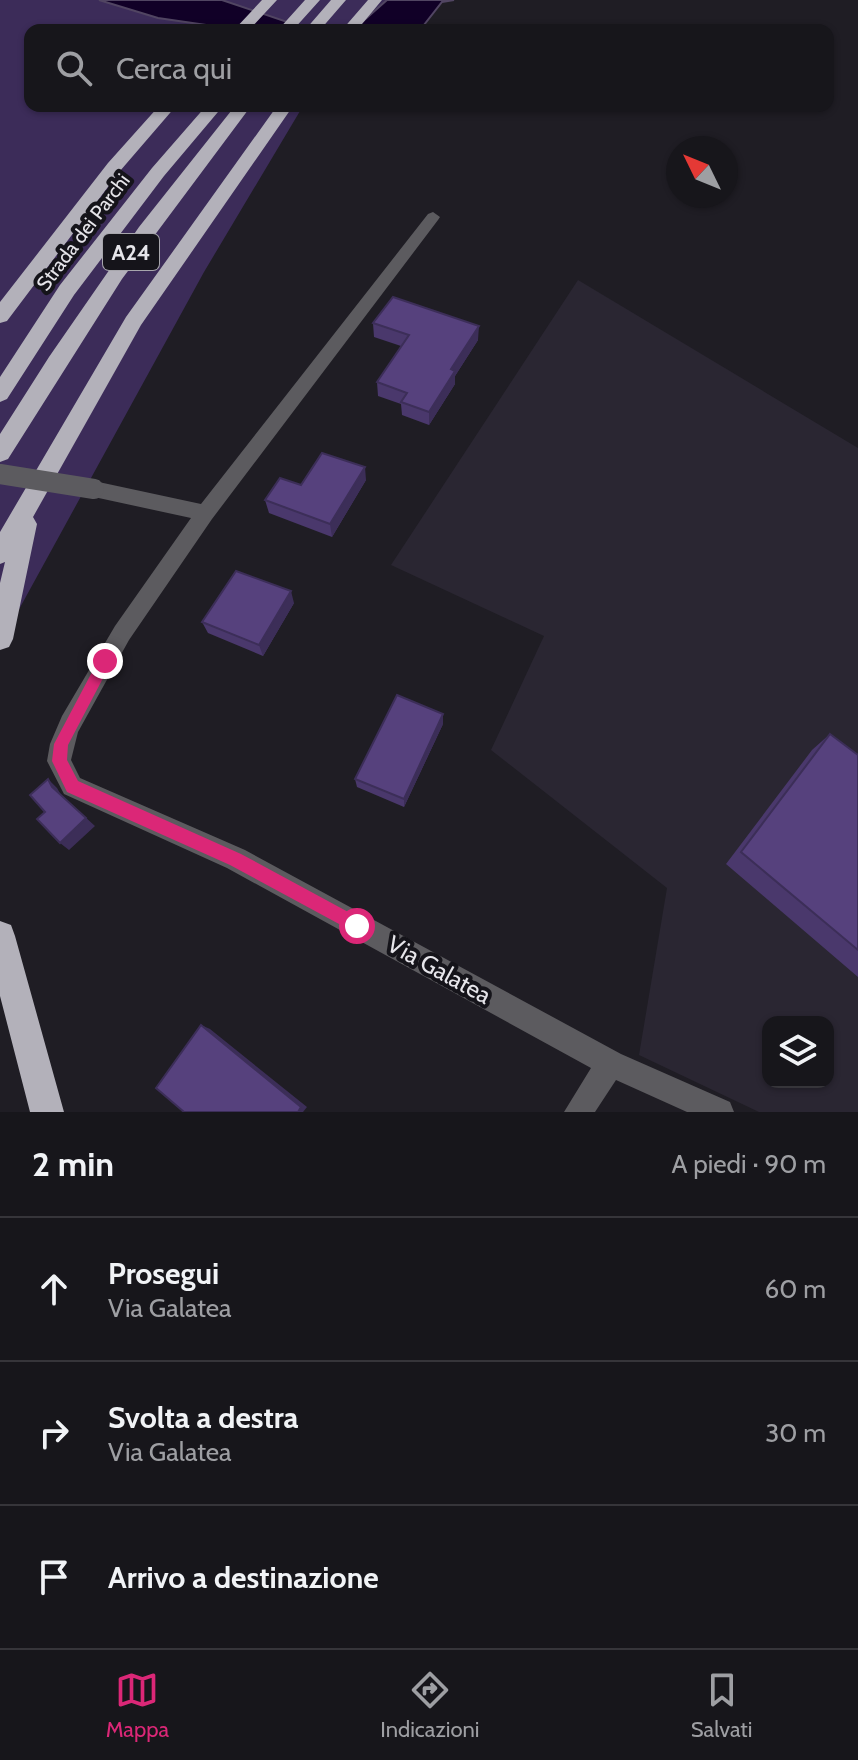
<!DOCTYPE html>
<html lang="it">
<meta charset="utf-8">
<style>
:root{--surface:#17161b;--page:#201f24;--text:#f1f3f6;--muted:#9e9fa3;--line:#36353a;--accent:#db2777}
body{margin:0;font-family:Cabin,sans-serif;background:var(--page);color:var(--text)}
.controls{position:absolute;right:24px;bottom:24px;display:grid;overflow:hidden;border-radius:16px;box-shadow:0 2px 6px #0004}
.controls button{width:72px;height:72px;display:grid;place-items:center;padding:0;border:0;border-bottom:2px solid var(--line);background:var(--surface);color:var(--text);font:40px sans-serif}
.compass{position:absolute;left:666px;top:136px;width:72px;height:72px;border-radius:50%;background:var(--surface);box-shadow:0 2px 6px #0004;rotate:313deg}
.stop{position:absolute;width:24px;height:24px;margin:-18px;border:6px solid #db2777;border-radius:50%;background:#fff}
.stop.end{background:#db2777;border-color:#fff;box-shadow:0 2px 8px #0008}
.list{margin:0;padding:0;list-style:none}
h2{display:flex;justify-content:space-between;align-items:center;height:104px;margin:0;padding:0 32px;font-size:34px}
h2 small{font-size:26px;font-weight:400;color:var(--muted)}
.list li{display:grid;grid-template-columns:52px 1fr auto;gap:24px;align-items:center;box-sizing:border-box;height:144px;padding:0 32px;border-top:2px solid var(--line)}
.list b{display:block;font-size:30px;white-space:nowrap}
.list p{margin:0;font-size:26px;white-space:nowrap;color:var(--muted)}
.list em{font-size:26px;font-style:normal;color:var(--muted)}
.icon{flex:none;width:44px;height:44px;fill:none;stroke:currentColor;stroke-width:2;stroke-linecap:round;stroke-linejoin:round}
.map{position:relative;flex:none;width:858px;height:1112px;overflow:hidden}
.search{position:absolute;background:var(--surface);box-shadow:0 2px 6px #0004;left:24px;right:24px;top:24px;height:88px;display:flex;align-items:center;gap:20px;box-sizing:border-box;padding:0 28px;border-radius:16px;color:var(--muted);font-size:30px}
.sheet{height:536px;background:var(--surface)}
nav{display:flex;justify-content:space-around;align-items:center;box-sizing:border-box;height:112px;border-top:2px solid var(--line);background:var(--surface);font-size:22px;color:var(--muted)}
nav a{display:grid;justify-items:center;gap:4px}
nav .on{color:var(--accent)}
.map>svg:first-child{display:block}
.built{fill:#2a2632;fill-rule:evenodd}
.green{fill:#3c2c59}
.water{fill:#110027;stroke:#514562;stroke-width:2}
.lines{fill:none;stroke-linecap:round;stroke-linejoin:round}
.street{fill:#5c5b5f;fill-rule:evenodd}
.highway{fill:#b3b1ba;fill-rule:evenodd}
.street-bridge{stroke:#5c5b5f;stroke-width:20}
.wall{fill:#4a386c}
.shaded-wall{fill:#3c2e58}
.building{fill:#56417d;stroke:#3c2e58;stroke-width:2}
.route{fill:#db2777}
.labels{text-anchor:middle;stroke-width:8;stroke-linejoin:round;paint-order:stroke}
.far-street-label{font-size:20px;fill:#e6e5ea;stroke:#15141a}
.shield{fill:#15141a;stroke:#a7a6ac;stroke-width:2}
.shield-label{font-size:22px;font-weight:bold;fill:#e6e5ea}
.street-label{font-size:24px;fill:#e6e5ea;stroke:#15141a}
</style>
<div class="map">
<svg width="858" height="1112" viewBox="0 0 858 1112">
<rect width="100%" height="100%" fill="#1f1d24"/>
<path class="built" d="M 578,280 L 858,448 L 858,1112 L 759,1112 L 639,1055 L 667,888 L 491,750 L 544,636 L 391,565 ZM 768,1022 L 828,1022 L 828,1082 L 768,1082 Z"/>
<path class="green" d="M 0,0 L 391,0 L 360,30 L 30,30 L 30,106 L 303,106 L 204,272 L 0,644 Z"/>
<path class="water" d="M 99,0 L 222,0 L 311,30 L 215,30 L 206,25 L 158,18 Z
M 387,0 L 454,0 L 442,2 L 420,30 L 353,30 Z"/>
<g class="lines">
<path class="street" d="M 433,212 L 440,217 L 438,220 L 212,519 L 129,640 L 78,732 L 71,760 L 80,778 L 245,850 L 621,1054 L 730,1102 L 734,1112 L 687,1112 L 616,1080 L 595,1112 L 564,1112 L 591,1068 L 227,868 L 64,794 L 47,761 L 50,744 L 62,716 L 115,626 L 191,518 L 94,497 L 87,494 L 85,489 L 87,484 L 94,481 L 201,504 L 428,214 Z"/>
<path class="highway" d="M 262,0 L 277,0 L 249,30 L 234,30 Z
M 305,0 L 320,0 L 293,30 L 278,30 Z
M 331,0 L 346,0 L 320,30 L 305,30 Z
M 368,0 L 382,0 L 357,30 L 342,30 Z
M 159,106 L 176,106 L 120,171 L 7,321 L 0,323 L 0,302 L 108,163 Z
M 206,106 L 223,106 L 164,176 L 74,295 L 7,399 L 0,402 L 0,377 L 60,285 L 152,168 Z
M 235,106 L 251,106 L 122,279 L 8,459 L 0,462 L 0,434 L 49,357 L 139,227 Z
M 277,106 L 293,106 L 141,325 L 33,517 L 37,524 L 13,639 L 9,647 L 0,650 L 0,583 L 5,562 L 0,564 L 0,532 L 126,317 Z
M 0,921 L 11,925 L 15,936 L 64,1112 L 30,1112 L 0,996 Z"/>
<path class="street-bridge" d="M 0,474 L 94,489"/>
</g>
<path class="wall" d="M 373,323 L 478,340 L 455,376 L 455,384 L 429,425 L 402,415 L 401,404 L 378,396 L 377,382 L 401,346 L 374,337 Z
M 366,480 L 332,537 L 269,513 L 265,500 L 301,485 Z
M 294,603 L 263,656 L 208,633 L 202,622 Z
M 443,724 L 404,807 L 357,787 L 355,779 Z
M 830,734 L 858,755 L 858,977 L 726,864 L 812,750 Z"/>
<path class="shaded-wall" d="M 479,326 L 478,340 L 455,376 L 455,384 L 429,425 L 429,412 L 451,369 Z
M 365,467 L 366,480 L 332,537 L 330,524 Z
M 291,591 L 294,603 L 263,656 L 259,645 Z
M 443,714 L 443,724 L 404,807 L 404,799 Z
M 48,779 L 57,788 L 61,795 L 95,826 L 69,850 L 60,843 L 52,787 Z
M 201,1025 L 210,1029 L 307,1107 L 303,1112 L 298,1112 Z"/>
<path class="building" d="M 393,297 L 479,326 L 451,369 L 455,371 L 429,412 L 401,402 L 407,393 L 377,382 L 409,335 L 373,323 Z
M 322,453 L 365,467 L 330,524 L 265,500 L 280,478 L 301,485 Z
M 236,571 L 291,591 L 259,645 L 202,622 Z
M 397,695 L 443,714 L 404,799 L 355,779 Z
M 830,734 L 858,755 L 858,950 L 741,852 Z
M 48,779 L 52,787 L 86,818 L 60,843 L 37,819 L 45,812 L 30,795 Z
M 201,1025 L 301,1107 L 298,1112 L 184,1112 L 156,1088 Z"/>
<path class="route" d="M 105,655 L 112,661 L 68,745 L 67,760 L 78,781 L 241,854 L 363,920 L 366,926 L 363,931 L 357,934 L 352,931 L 230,865 L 67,792 L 52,761 L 54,744 L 100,657 Z"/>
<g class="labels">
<g class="far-street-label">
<text transform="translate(83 232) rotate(-53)" y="7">Strada dei Parchi</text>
</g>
<rect class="shield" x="103" y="234" width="56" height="36" rx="6"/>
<g class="shield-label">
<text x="131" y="260">A24</text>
</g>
<g class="street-label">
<text transform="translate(439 970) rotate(29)" y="8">Via Galatea</text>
</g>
</g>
</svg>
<div class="controls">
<button><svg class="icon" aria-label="layers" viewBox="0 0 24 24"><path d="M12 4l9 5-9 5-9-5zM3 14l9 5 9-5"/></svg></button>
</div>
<svg class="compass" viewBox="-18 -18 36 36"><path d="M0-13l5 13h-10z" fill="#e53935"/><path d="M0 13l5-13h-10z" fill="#9e9fa3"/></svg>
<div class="stop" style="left:357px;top:926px"></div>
<div class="stop end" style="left:105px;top:661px"></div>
<div class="search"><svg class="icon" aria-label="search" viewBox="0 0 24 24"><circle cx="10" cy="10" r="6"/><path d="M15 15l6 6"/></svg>Cerca qui</div>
</div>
<section class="sheet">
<h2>2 min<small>A piedi · 90 m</small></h2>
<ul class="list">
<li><svg class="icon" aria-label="ahead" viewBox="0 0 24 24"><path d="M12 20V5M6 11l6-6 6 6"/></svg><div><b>Prosegui</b><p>Via Galatea</p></div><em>60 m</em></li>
<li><svg class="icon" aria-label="right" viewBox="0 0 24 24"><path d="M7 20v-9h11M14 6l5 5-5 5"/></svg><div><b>Svolta a destra</b><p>Via Galatea</p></div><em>30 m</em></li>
<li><svg class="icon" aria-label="arrive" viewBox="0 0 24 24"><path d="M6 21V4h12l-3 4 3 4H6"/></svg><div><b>Arrivo a destinazione</b></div></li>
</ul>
</section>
<nav>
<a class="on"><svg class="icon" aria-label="map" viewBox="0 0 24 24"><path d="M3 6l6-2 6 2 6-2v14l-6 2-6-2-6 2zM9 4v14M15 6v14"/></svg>Mappa</a>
<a><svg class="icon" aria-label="directions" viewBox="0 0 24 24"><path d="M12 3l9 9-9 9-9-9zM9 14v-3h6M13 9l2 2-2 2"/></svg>Indicazioni</a>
<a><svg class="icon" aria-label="saved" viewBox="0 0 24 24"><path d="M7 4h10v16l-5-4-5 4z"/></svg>Salvati</a>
</nav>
